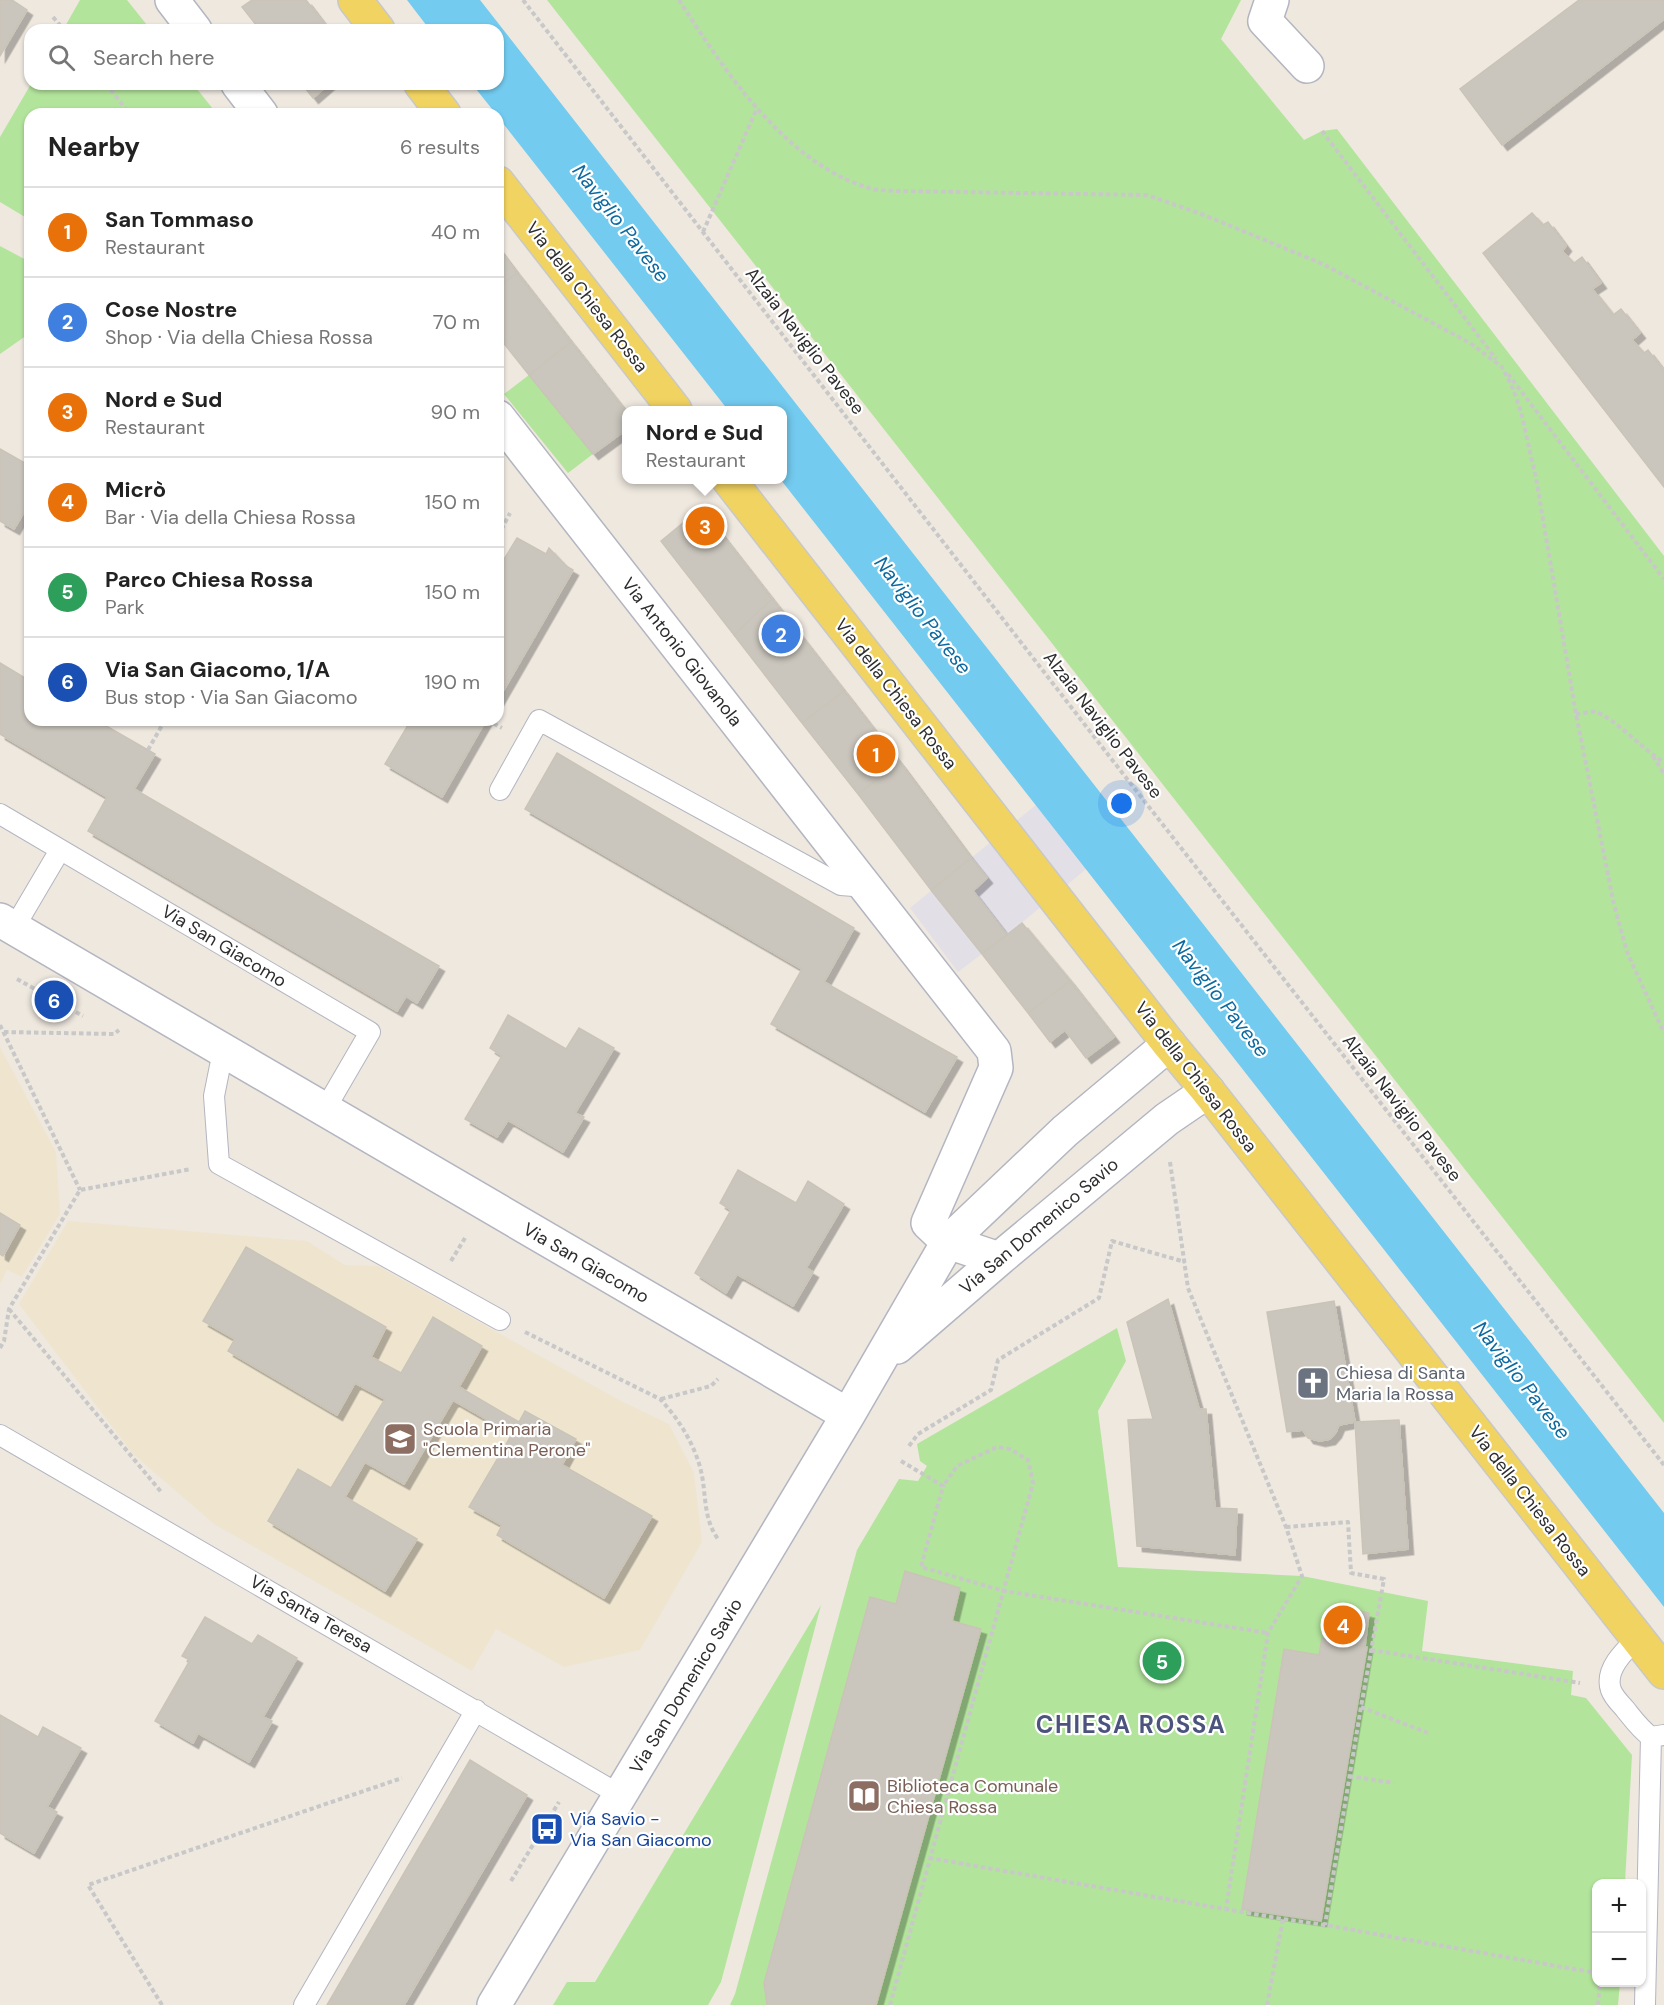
<!DOCTYPE html>
<meta charset="utf-8">
<style>
:root{--surface:#fff;--page:#f2f2f2;--text:#222;--muted:#767676;--line:#e0e0e0;--accent:#7c3aed}
body{margin:0;font-family:"DM Sans",sans-serif;background:var(--page);color:var(--text)}
.controls{position:absolute;right:18px;bottom:18px;display:grid;overflow:hidden;border-radius:12px;box-shadow:0 2px 4px #0004}
.controls button{width:54px;height:54px;display:grid;place-items:center;padding:0;border:0;border-bottom:2px solid var(--line);background:var(--surface);color:var(--text);font:30px sans-serif}
.you{position:absolute;left:1122px;top:804px;width:21px;height:21px;margin:-15px;border:4px solid #fff;border-radius:50%;background:#1a73e8;box-shadow:0 0 0 9px #1a73e833}
.badge{display:grid;place-items:center;width:39px;height:39px;border-radius:50%;background:var(--accent);color:#fff;font-size:20px;font-weight:700}
.pin{position:absolute;translate:-50% -50%;border:3px solid #fff;box-shadow:0 2px 6px #0006}
.popup{position:absolute;left:622px;top:406px;width:165px;height:78px;box-sizing:border-box;display:grid;place-content:center;border-radius:12px;background:var(--surface);filter:drop-shadow(0 2px 4px #0005);font-size:20px;white-space:nowrap;color:var(--muted)}
.popup b{font-size:22px;color:var(--text)}
.popup::after{content:'';position:absolute;left:50%;top:100%;margin-left:-12px;border:12px solid transparent;border-top-color:var(--surface)}
.list{margin:0;padding:0;list-style:none}
h2{display:flex;justify-content:space-between;align-items:center;height:78px;margin:0;padding:0 24px;font-size:26px}
h2 small{font-size:20px;font-weight:400;color:var(--muted)}
.list li{display:grid;grid-template-columns:39px 1fr auto;gap:18px;align-items:center;box-sizing:border-box;height:90px;padding:0 24px;border-top:2px solid var(--line)}
.list b{display:block;font-size:22px;white-space:nowrap}
.list p{margin:0;font-size:20px;white-space:nowrap;color:var(--muted)}
.list em{font-size:20px;font-style:normal;color:var(--muted)}
.icon{flex:none;width:33px;height:33px;fill:none;stroke:currentColor;stroke-width:2;stroke-linecap:round;stroke-linejoin:round}
.map{position:relative;flex:none;width:1664px;height:2005px;overflow:hidden}
.search{position:absolute;background:var(--surface);box-shadow:0 2px 4px #0004;left:24px;top:24px;width:480px;height:66px;display:flex;align-items:center;gap:15px;box-sizing:border-box;padding:0 21px;border-radius:18px;color:var(--muted);font-size:22px}
.panel{position:absolute;background:var(--surface);box-shadow:0 2px 4px #0004;left:24px;top:108px;width:480px;height:618px;border-radius:18px}
.map>svg:first-child{display:block}
.industrial{fill:#e2dfe7}
.education{fill:#efe5cf}
.green{fill:#b3e49c}
.water{fill:#73cbef}
.building{fill:#cac6bd;stroke:#cac4b8;stroke-width:1.5;filter:url(#shadow)}
.lines{fill:none;stroke-linecap:round;stroke-linejoin:round}
.service-casing{stroke:#b3b5c0;stroke-width:22}
.minor-casing{stroke:#b3b5c0;stroke-width:36}
.primary-casing{stroke:#c8c8c8;stroke-width:36}
.path{stroke:#c8c8c8;stroke-width:4;stroke-dasharray:4.5 3;stroke-linecap:butt}
.service{stroke:#fff;stroke-width:20}
.minor{stroke:#fff;stroke-width:33}
.primary{stroke:#f1d361;stroke-width:33}
.labels{text-anchor:middle;stroke-width:4.5;stroke-linejoin:round;paint-order:stroke}
.street-label{font-size:18px;fill:#2d2d2d;stroke:#fff}
.worship-label{font-size:18px;fill:#5b616d;stroke:#fff;text-anchor:start}
.education-label{font-size:18px;fill:#785e54;stroke:#fff;text-anchor:start}
.transit-label{font-size:18px;fill:#164399;stroke:#fff;text-anchor:start}
.water-label{font-size:20px;font-style:italic;fill:#0d6aa0;stroke:#fff}
.district-label{font-size:24px;font-weight:bold;letter-spacing:1.5px;fill:#4c547e;stroke:#fff}
</style>
<div class="map">
<svg width="1664" height="2005" viewBox="0 0 1664 2005">
<defs>
<filter id="shadow"><feDropShadow dx="5.5" dy="5.5" stdDeviation="0" flood-color="#0004"/></filter>
</defs>
<rect width="100%" height="100%" fill="#eee8df"/>
<path class="industrial" d="M 1042,800 L 1092,864 L 1007,935 L 958,972 L 910,908 Z"/>
<path class="education" d="M 0,1047 L 56,1152 L 60,1214 L 22,1277 L 7,1270 L 0,1284 Z
M 68,1221 L 307,1241 L 345,1265 L 378,1266 L 621,1401 L 669,1424 L 694,1473 L 702,1542 L 640,1650 L 564,1667 L 496,1629 L 472,1671 L 214,1524 L 133,1454 L 19,1304 Z"/>
<path class="green" d="M 80,0 L 127,0 L 151,30 L 63,30 Z
M 547,0 L 1241,0 L 1221,39 L 1304,140 L 1322,131 L 1337,129 L 1664,556 L 1664,1423 Z
M 31,84 L 193,84 L 217,114 L 30,114 L 30,220 L 0,202 L 0,137 Z
M 0,246 L 30,262 L 30,333 L 0,354 Z
M 529,375 L 593,454 L 568,473 L 504,394 Z
M 1117,1328 L 1126,1361 L 1098,1411 L 1118,1567 L 1302,1576 L 1428,1601 L 1422,1651 L 1573,1671 L 1571,1695 L 1586,1698 L 1632,1755 L 1625,1883 L 1596,1884 L 1596,1982 L 1620,1983 L 1618,2005 L 730,2005 L 735,1994 L 857,1550 L 899,1479 L 918,1481 L 927,1466 L 920,1461 L 917,1444 Z
M 821,1605 L 721,1982 L 708,2005 L 553,2005 L 567,1982 L 595,1982 Z"/>
<path class="water" d="M 407,0 L 480,0 L 1664,1513 L 1664,1607 L 781,480 L 783,480 L 783,410 L 728,410 L 498,117 L 498,114 L 496,114 L 472,84 L 498,84 L 498,30 L 430,30 Z"/>
<path class="building" d="M 0,0 L 12,0 L 27,10 L 0,56 Z
M 252,0 L 306,0 L 329,30 L 260,30 L 242,7 Z
M 1579,0 L 1664,0 L 1664,19 L 1502,145 L 1460,89 Z
M 302,84 L 329,84 L 313,98 Z
M 1532,213 L 1543,225 L 1548,222 L 1566,246 L 1562,251 L 1574,263 L 1582,257 L 1601,283 L 1592,289 L 1613,315 L 1621,309 L 1640,333 L 1632,340 L 1644,353 L 1648,350 L 1664,371 L 1664,487 L 1483,253 Z
M 498,248 L 517,273 L 498,287 Z
M 517,273 L 571,342 L 529,375 L 498,336 L 498,287 Z
M 571,342 L 627,413 L 627,429 L 593,454 L 529,375 Z
M 0,449 L 30,466 L 30,502 L 14,529 L 0,521 Z
M 701,508 L 772,599 L 734,635 L 661,541 Z
M 517,538 L 546,554 L 549,548 L 566,566 L 573,570 L 498,700 L 498,569 Z
M 772,599 L 844,691 L 802,723 L 734,635 Z
M 0,663 L 30,681 L 30,720 L 96,720 L 155,754 L 134,789 L 439,966 L 417,1003 L 406,996 L 397,1011 L 88,831 L 107,797 L 0,734 Z
M 844,691 L 900,763 L 858,794 L 802,723 Z
M 411,720 L 486,720 L 442,797 L 385,764 Z
M 557,753 L 854,928 L 824,982 L 957,1057 L 925,1112 L 771,1024 L 802,969 L 525,809 Z
M 900,763 L 971,858 L 931,890 L 858,794 Z
M 971,858 L 987,878 L 973,891 L 1007,935 L 982,954 L 931,890 Z
M 1022,923 L 1070,981 L 1028,1013 L 982,954 Z
M 1070,981 L 1114,1037 L 1086,1058 L 1065,1030 L 1050,1042 L 1028,1013 Z
M 508,1015 L 566,1049 L 579,1028 L 614,1048 L 575,1113 L 584,1117 L 563,1152 L 508,1120 L 497,1137 L 465,1119 L 502,1056 L 490,1048 Z
M 738,1170 L 796,1203 L 808,1181 L 844,1204 L 806,1268 L 813,1272 L 793,1306 L 737,1274 L 726,1293 L 695,1273 L 731,1210 L 720,1203 Z
M 0,1213 L 20,1225 L 3,1256 L 0,1254 Z
M 246,1247 L 386,1327 L 371,1357 L 401,1373 L 433,1317 L 482,1346 L 459,1387 L 519,1422 L 525,1411 L 576,1439 L 562,1465 L 652,1516 L 604,1598 L 497,1535 L 502,1525 L 469,1507 L 512,1434 L 453,1400 L 404,1484 L 365,1462 L 345,1497 L 417,1539 L 385,1591 L 268,1521 L 298,1469 L 331,1488 L 385,1399 L 355,1383 L 337,1415 L 228,1351 L 235,1339 L 203,1321 Z
M 1168,1299 L 1199,1409 L 1206,1409 L 1215,1508 L 1237,1509 L 1235,1555 L 1137,1546 L 1128,1420 L 1153,1419 L 1127,1322 Z
M 1334,1301 L 1355,1422 L 1339,1425 L 1336,1432 L 1330,1439 L 1320,1441 L 1308,1438 L 1303,1430 L 1287,1432 L 1267,1312 Z
M 1399,1420 L 1408,1549 L 1363,1554 L 1355,1422 Z
M 905,1571 L 960,1588 L 952,1621 L 981,1629 L 876,2005 L 767,2005 L 764,1983 L 870,1597 L 896,1604 Z
M 1335,1605 L 1369,1613 L 1365,1647 L 1329,1639 Z
M 205,1617 L 252,1644 L 258,1635 L 297,1658 L 263,1717 L 272,1721 L 249,1762 L 198,1733 L 193,1743 L 155,1721 L 190,1660 L 182,1656 Z
M 1322,1638 L 1367,1647 L 1321,1921 L 1242,1909 L 1284,1649 L 1319,1655 Z
M 0,1715 L 38,1737 L 43,1727 L 81,1748 L 47,1807 L 57,1812 L 34,1853 L 0,1833 Z
M 470,1760 L 527,1795 L 404,2005 L 327,2005 Z"/>
<g class="lines">
<defs>
<path id="service" d="M 500,790 L 539,720 L 841,885 L 866,887
M 0,814 L 370,1032 L 324,1111
M 14,928 L 60,850
M 223,1051 L 214,1096 L 219,1164 L 500,1320
M 0,1435 L 620,1795
M 1638,1638 C 1624,1651 1604,1670 1611,1690 C 1614,1698 1620,1703 1625,1709 C 1633,1719 1640,1729 1651,1737 L 1664,1735
M 304,2005 L 476,1710
M 1645,2005 L 1651,1737"/>
<path id="minor" d="M 172,0 L 195,30
M 1272,0 L 1265,21 L 1307,66
M 238,84 L 261,114
M 498,417 L 994,1051 L 996,1068 L 928,1223 L 948,1242 L 999,1259
M 0,920 L 848,1415
M 897,1347 L 999,1259 L 1167,1119 L 1208,1091
M 494,2005 L 848,1415 L 948,1242 L 1065,1131 L 1169,1044"/>
<path id="primary" d="M 355,0 L 378,30
M 421,84 L 444,114
M 498,183 L 675,410
M 729,480 L 1169,1044 L 1208,1091 L 1664,1672"/>
</defs>
<use href="#service" class="service-casing"/>
<use href="#minor" class="minor-casing"/>
<use href="#primary" class="primary-casing"/>
<path class="path" d="M 523,0 L 1106,752 L 1664,1465
M 679,0 C 724,70 785,163 869,188 C 877,191 888,190 897,191 L 1147,195 L 1204,215 L 1323,264 L 1470,343 L 1502,367 L 1513,389 L 1521,412 L 1536,478 L 1576,714 L 1614,905 L 1627,952 L 1664,1033
M 53,17 L 64,30
M 106,84 L 130,114
M 1322,131 L 1496,359
M 703,232 L 757,108
M 1508,374 L 1664,579
M 498,536 L 510,513
M 1576,714 C 1582,714 1590,711 1595,712 C 1613,716 1645,752 1664,762
M 487,720 L 502,728
M 148,750 L 165,720
M 1653,756 L 1664,774
M 17,979 L 83,1016
M 0,1025 L 80,1190
M 4,1032 L 114,1034 L 119,1030
M 1170,1162 L 1188,1288 L 1286,1527 L 1302,1576 L 1268,1633 L 1226,1909
M 451,1261 L 465,1238
M 9,1309 L 162,1493
M 525,1332 L 660,1399 C 678,1418 693,1442 700,1467 C 707,1492 702,1517 718,1539
M 0,1348 L 4,1341 L 9,1309 L 80,1190 L 191,1169
M 661,1399 L 711,1386 L 718,1379
M 909,1446 L 918,1434 L 991,1390 L 998,1360 L 1099,1298 L 1112,1241 L 1185,1262
M 901,1461 L 943,1486 L 921,1567 L 1004,1591 L 1268,1633
M 1286,1527 L 1348,1522 L 1351,1573 L 1384,1579 L 1361,1707 L 1325,1925
M 1371,1650 L 1580,1683
M 1361,1707 L 1428,1733
M 1349,1776 L 1394,1783
M 929,1858 L 1283,1919 L 1325,1925 L 1596,1973
M 511,1881 L 559,1802
M 162,2005 L 88,1885 L 402,1778
M 890,2005 L 1033,1483 L 1028,1460 L 1010,1449 L 997,1447 L 957,1466 L 943,1486
M 1267,2005 L 1283,1919
M 1598,2005 L 1600,1982"/>
<use href="#service" class="service"/>
<use href="#minor" class="minor"/>
<use href="#primary" class="primary"/>
</g>
<defs>
<symbol id="church-square" viewBox="-11 -11 22 22"><rect x="-9" y="-9" width="18" height="18" rx="4" fill="#6b7280" stroke="#fff"/><path d="M-1.2-6h2.4v3.5h3.3v2.4h-3.3V6h-2.4V-.1h-3.3v-2.4h3.3Z" fill="#fff"/></symbol>
<symbol id="school-square" viewBox="-11 -11 22 22"><rect x="-9" y="-9" width="18" height="18" rx="4" fill="#8d6e63" stroke="#fff"/><path d="M0-5L7-2L0 1L-7-2ZM-4 1L0 2.5L4 1V4Q0 6-4 4Z" fill="#fff"/></symbol>
<symbol id="library-square" viewBox="-11 -11 22 22"><rect x="-9" y="-9" width="18" height="18" rx="4" fill="#8d6e63" stroke="#fff"/><path d="M-6-4Q-3-5.5-.7-3.5V5Q-3 3-6 4ZM6-4Q3-5.5 .7-3.5V5Q3 3 6 4Z" fill="#fff"/></symbol>
<symbol id="bus-square" viewBox="-11 -11 22 22"><rect x="-9" y="-9" width="18" height="18" rx="4" fill="#1a4fb4" stroke="#fff"/><path d="M-5-6H5V4H4V6H2V4H-2V6H-4V4H-5ZM-3.5-4V0h7V-4ZM-3.5 1.2v1.5H-2V1.2ZM2 1.2v1.5H3.5V1.2Z" fill="#fff"/></symbol>
</defs>
<g fill-rule="evenodd">
<use href="#church-square" x="1294" y="1364" width="38" height="38"/>
<use href="#school-square" x="381" y="1420" width="38" height="38"/>
<use href="#library-square" x="845" y="1777" width="38" height="38"/>
<use href="#bus-square" x="528" y="1810" width="38" height="38"/>
</g>
<g class="labels">
<g class="street-label">
<text transform="translate(587 297) rotate(52)" y="6">Via della Chiesa Rossa</text>
<text transform="translate(805 341) rotate(52)" y="6">Alzaia Naviglio Pavese</text>
<text transform="translate(682 652) rotate(52)" y="6">Via Antonio Giovanola</text>
<text transform="translate(896 694) rotate(52)" y="6">Via della Chiesa Rossa</text>
<text transform="translate(1103 725) rotate(52)" y="6">Alzaia Naviglio Pavese</text>
<text transform="translate(224 946) rotate(31)" y="6">Via San Giacomo</text>
<text transform="translate(1196 1077) rotate(52)" y="6">Via della Chiesa Rossa</text>
<text transform="translate(1402 1108) rotate(52)" y="6">Alzaia Naviglio Pavese</text>
<text transform="translate(1039 1226) rotate(-40)" y="6">Via San Domenico Savio</text>
<text transform="translate(586 1263) rotate(30)" y="6">Via San Giacomo</text>
<text transform="translate(1530 1501) rotate(52)" y="6">Via della Chiesa Rossa</text>
<text transform="translate(311 1614) rotate(30)" y="6">Via Santa Teresa</text>
<text transform="translate(686 1686) rotate(-59)" y="6">Via San Domenico Savio</text>
</g>
<g class="worship-label">
<text x="1336" y="1379">Chiesa di Santa<tspan x="1336" dy="21">Maria la Rossa</tspan></text>
</g>
<g class="education-label">
<text x="423" y="1435">Scuola Primaria<tspan x="423" dy="21">"Clementina Perone"</tspan></text>
<text x="887" y="1792">Biblioteca Comunale<tspan x="887" dy="21">Chiesa Rossa</tspan></text>
</g>
<g class="transit-label">
<text x="570" y="1825">Via Savio -<tspan x="570" dy="21">Via San Giacomo</tspan></text>
</g>
<g class="water-label">
<text transform="translate(621 223) rotate(52)" y="7">Naviglio Pavese</text>
<text transform="translate(923 615) rotate(52)" y="7">Naviglio Pavese</text>
<text transform="translate(1221 998) rotate(52)" y="7">Naviglio Pavese</text>
<text transform="translate(1522 1380) rotate(52)" y="7">Naviglio Pavese</text>
</g>
<g class="district-label">
<text x="1131" y="1733">CHIESA ROSSA</text>
</g>
</g>
</svg>
<div class="controls">
<button>+</button>
<button>−</button>
</div>
<div class="you"></div>
<div class="pin badge" style="left:876px;top:754px;background:#e8710a">1</div>
<div class="pin badge" style="left:781px;top:634px;background:#3f7fe0">2</div>
<div class="pin badge" style="left:705px;top:526px;background:#e8710a">3</div>
<div class="popup"><b>Nord e Sud</b>Restaurant</div>
<div class="pin badge" style="left:1343px;top:1625px;background:#e8710a">4</div>
<div class="pin badge" style="left:1162px;top:1661px;background:#2e9e5b">5</div>
<div class="pin badge" style="left:54px;top:1000px;background:#1a4fb4">6</div>
<div class="search"><svg class="icon" aria-label="search" viewBox="0 0 24 24"><circle cx="10" cy="10" r="6"/><path d="M15 15l6 6"/></svg>Search here</div>
<section class="panel">
<h2>Nearby<small>6 results</small></h2>
<ul class="list">
<li><span class="badge" style="background:#e8710a">1</span><div><b>San Tommaso</b><p>Restaurant</p></div><em>40 m</em></li>
<li><span class="badge" style="background:#3f7fe0">2</span><div><b>Cose Nostre</b><p>Shop · Via della Chiesa Rossa</p></div><em>70 m</em></li>
<li><span class="badge" style="background:#e8710a">3</span><div><b>Nord e Sud</b><p>Restaurant</p></div><em>90 m</em></li>
<li><span class="badge" style="background:#e8710a">4</span><div><b>Micrò</b><p>Bar · Via della Chiesa Rossa</p></div><em>150 m</em></li>
<li><span class="badge" style="background:#2e9e5b">5</span><div><b>Parco Chiesa Rossa</b><p>Park</p></div><em>150 m</em></li>
<li><span class="badge" style="background:#1a4fb4">6</span><div><b>Via San Giacomo, 1/A</b><p>Bus stop · Via San Giacomo</p></div><em>190 m</em></li>
</ul>
</section>
</div>
